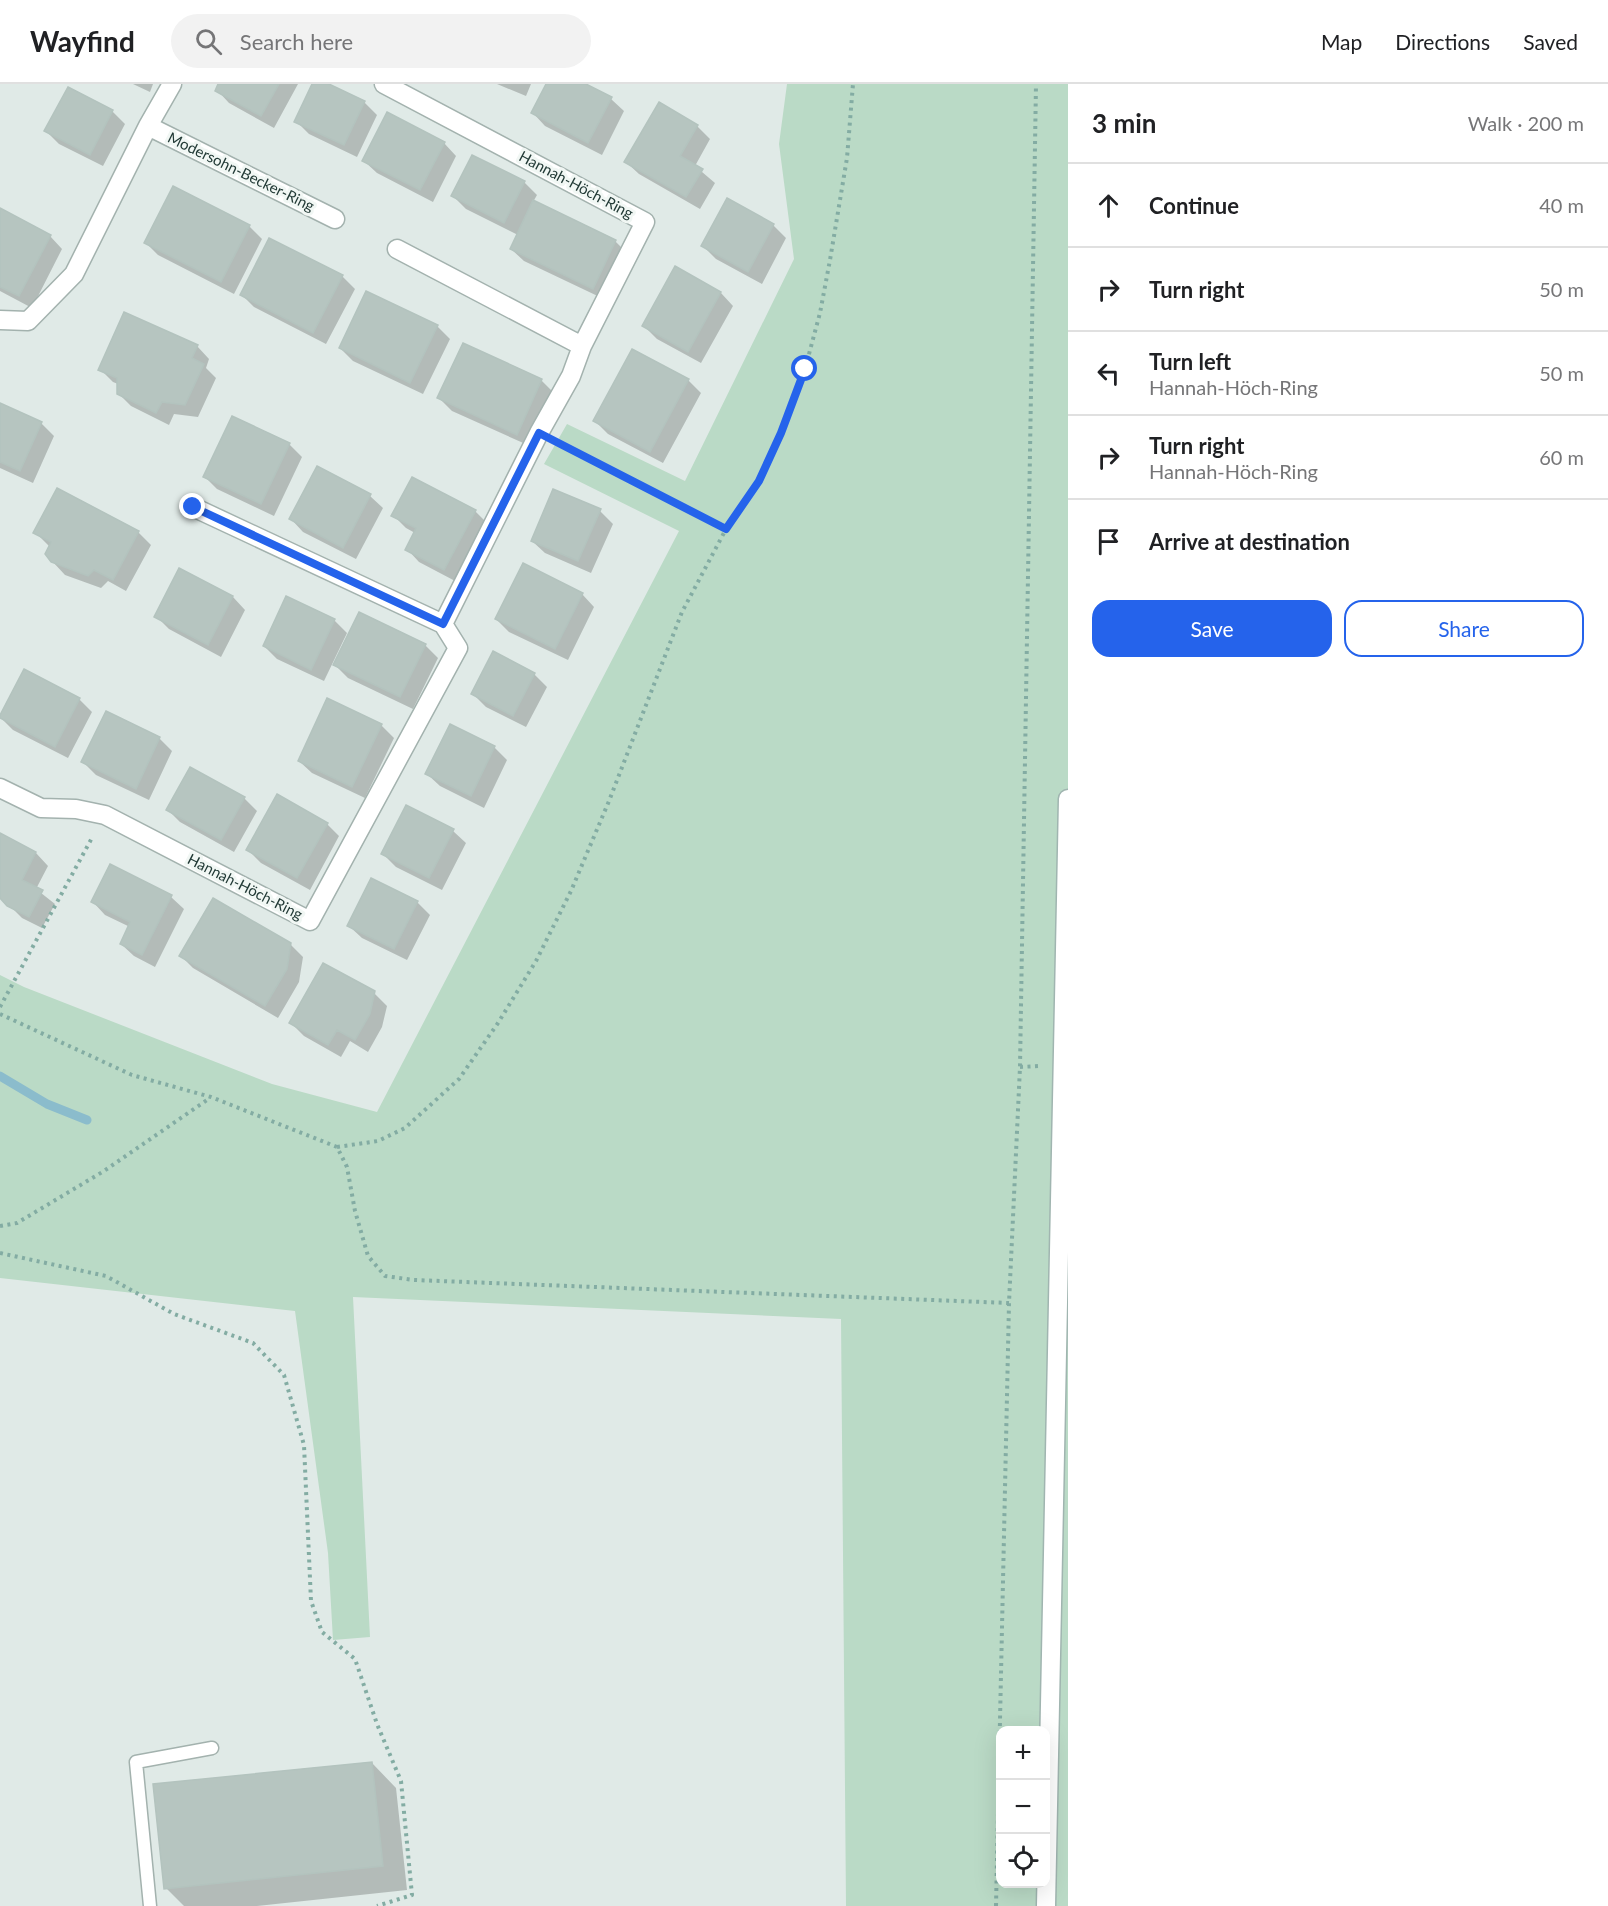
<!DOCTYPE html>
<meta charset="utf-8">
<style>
:root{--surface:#fff;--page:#f2f2f2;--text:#202124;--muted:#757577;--line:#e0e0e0;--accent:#2563eb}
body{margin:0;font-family:Lato,sans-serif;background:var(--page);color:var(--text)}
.controls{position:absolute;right:18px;bottom:18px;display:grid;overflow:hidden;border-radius:12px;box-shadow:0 6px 24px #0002}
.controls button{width:54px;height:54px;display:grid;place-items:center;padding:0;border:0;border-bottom:2px solid var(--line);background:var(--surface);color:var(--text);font:30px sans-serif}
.stop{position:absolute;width:18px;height:18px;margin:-14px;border:4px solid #2563eb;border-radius:50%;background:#fff}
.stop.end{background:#2563eb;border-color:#fff;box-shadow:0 2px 6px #0008}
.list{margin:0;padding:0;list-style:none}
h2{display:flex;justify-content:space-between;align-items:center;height:78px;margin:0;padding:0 24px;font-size:26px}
h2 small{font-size:20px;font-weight:400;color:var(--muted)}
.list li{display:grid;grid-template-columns:39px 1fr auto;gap:18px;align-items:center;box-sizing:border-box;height:84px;padding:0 24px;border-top:2px solid var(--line)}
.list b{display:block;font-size:22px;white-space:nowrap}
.list p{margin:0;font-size:20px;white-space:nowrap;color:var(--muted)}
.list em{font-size:20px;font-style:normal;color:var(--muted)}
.actions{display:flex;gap:12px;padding:18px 24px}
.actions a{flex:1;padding:14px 0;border:2px solid var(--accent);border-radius:18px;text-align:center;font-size:21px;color:var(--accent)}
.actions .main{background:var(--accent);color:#fff}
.icon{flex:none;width:33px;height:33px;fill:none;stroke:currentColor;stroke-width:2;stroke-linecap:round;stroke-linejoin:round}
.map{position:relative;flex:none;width:1068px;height:1822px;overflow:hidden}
header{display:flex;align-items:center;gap:36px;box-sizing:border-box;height:84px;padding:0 30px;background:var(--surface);border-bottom:2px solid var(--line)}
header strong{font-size:28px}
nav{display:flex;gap:33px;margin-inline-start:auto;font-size:21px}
.search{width:420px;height:54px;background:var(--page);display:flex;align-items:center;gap:15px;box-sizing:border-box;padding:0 21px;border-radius:33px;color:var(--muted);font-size:22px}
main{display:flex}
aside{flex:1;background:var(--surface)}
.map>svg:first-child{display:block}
.green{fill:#badac6;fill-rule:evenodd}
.shadow{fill:#0003}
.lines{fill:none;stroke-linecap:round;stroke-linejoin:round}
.stream{stroke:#8bbccc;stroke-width:9}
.building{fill:#b6c5c0;stroke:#b3c3be;stroke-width:1.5}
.service-casing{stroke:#a3b2ae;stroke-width:15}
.minor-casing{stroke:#a3b2ae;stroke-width:21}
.secondary-casing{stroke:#a0b5b0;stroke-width:21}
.path{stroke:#83aca3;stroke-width:4;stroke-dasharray:3 4.5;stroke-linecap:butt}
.service{stroke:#fff;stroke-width:12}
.minor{stroke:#fff;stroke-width:18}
.secondary{stroke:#fff;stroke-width:18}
.route{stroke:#2563eb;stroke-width:8}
.labels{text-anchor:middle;stroke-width:6;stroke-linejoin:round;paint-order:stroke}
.street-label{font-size:15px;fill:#223a36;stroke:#f1f7f4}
</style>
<header>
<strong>Wayfind</strong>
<div class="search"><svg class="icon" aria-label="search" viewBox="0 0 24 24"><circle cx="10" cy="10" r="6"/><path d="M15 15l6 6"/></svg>Search here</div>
<nav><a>Map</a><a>Directions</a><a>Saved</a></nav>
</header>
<main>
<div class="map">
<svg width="1068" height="1822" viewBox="0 0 1068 1822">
<rect width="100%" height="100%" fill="#e0eae7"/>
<path class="green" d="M 787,0 L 1068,0 L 1068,1822 L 846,1822 L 841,1235 L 353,1213 L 370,1553 L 333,1556 L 328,1469 L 295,1227 L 0,1194 L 0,891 L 24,903 L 272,1000 L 377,1028 L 679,447 L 544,380 L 567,340 L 685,397 L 794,175 L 779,60 ZM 1000,1646 L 1046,1646 L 1046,1800 L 1000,1800 Z"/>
<path class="shadow" d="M 133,0 L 153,0 L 150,8 Z
M 220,0 L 298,0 L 274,44 L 229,19 L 217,6 Z
M 314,0 L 326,0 L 364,18 L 377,31 L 357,73 L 309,50 L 296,37 Z
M 497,0 L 531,0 L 526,12 Z
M 548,0 L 583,0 L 611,15 L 624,27 L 602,71 L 545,42 L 533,29 Z
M 112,27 L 125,40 L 103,82 L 59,60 L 46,47 Z
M 697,42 L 710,55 L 695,82 L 715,99 L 700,125 L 639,90 L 626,78 Z
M 444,59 L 456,72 L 433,118 L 377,89 L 364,77 Z
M 524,98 L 537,111 L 533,118 L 615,157 L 628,170 L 606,216 L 524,177 L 511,165 L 518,151 L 466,125 L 453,112 Z
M 0,126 L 50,152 L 62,165 L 32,224 L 0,207 Z
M 773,141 L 786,154 L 762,200 L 716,175 L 703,162 Z
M 249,142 L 262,155 L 234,210 L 158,171 L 146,159 Z
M 676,184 L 721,209 L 733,222 L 701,279 L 657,255 L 644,242 Z
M 342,192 L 355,205 L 326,260 L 254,223 L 242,211 Z
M 437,242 L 450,255 L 423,310 L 353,277 L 340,264 Z
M 197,262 L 209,275 L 206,284 L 216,294 L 198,333 L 174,330 L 169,341 L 131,322 L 118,309 L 118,300 L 113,298 L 100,285 Z
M 541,296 L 554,309 L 530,362 L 452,327 L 439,314 Z
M 688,296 L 701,309 L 663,379 L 608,350 L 595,337 Z
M 0,321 L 41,339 L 54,352 L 33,399 L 0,384 Z
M 289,360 L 302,373 L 274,432 L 217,405 L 205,393 Z
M 58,406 L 138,448 L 151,461 L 126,507 L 108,497 L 101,504 L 65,491 L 52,477 L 50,463 L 35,448 Z
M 370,412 L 383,424 L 356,475 L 303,448 L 291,435 Z
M 475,427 L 488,440 L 457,498 L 419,478 L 407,465 L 415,449 L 406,444 L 393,431 Z
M 600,427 L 613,440 L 591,489 L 545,469 L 532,457 Z
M 180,486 L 233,513 L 245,526 L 221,573 L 169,545 L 156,532 Z
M 582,510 L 594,523 L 568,576 L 509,548 L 496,535 Z
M 334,536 L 347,549 L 324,597 L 277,575 L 264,562 Z
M 425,561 L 438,574 L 413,625 L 348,594 L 335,581 Z
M 534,590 L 547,603 L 526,643 L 486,623 L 473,610 Z
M 79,615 L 92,628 L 68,674 L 13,646 L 0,633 Z
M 381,641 L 394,654 L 365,714 L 312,689 L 299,677 Z
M 159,654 L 172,667 L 149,716 L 96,691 L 83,678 Z
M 494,663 L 507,676 L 484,724 L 440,702 L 427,690 Z
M 244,714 L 257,727 L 234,768 L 180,738 L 168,726 Z
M 407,723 L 453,747 L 466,759 L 442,806 L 396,783 L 383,770 Z
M 327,740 L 339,752 L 310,806 L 261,779 L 248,766 Z
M 0,751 L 36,769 L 48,782 L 36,805 L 55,820 L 42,844 L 22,834 L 0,812 Z
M 171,813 L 184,825 L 155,883 L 134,872 L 121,860 L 130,843 L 105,831 L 93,818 Z
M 417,818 L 430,831 L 407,876 L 362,854 L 349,842 Z
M 290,860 L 303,873 L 299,898 L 278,934 L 193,884 L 181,872 Z
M 374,909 L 387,922 L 382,943 L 368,968 L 350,957 L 341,973 L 304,952 L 291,939 Z
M 372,1679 L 396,1704 L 407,1806 L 257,1822 L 184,1822 L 166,1804 Z"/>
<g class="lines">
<path class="stream" d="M 0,992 L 47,1020 L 87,1036"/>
</g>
<path class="building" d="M 218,0 L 279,0 L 261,32 L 215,7 Z
M 312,0 L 329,0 L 365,17 L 344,61 L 294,38 Z
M 546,0 L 586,0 L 612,13 L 588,59 L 531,29 Z
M 68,3 L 113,26 L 90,71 L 44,47 Z
M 659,18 L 698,41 L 680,72 L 703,85 L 686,113 L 624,78 Z
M 387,28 L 445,58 L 420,106 L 362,77 Z
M 472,71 L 525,97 L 504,139 L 451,112 Z
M 173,102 L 250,141 L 221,198 L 144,159 Z
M 727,114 L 774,140 L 748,188 L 701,162 Z
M 533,116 L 616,156 L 593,205 L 510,165 Z
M 0,124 L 51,151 L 19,212 L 0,203 Z
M 269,154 L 343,191 L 313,249 L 240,211 Z
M 675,182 L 721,208 L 688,268 L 642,242 Z
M 366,207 L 438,241 L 410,299 L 339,264 Z
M 124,228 L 198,261 L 192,274 L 204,280 L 185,321 L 162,318 L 156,329 L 117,310 L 117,294 L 98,286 Z
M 463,259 L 542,295 L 517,351 L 437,314 Z
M 632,265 L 689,295 L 650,368 L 593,337 Z
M 0,319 L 42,338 L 20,387 L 0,378 Z
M 232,332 L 290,359 L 261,420 L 203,393 Z
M 317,382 L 371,410 L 343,464 L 289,435 Z
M 412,393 L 476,426 L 444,486 L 405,466 L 416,444 L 391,432 Z
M 57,404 L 139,447 L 113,496 L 94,486 L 88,492 L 51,478 L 45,470 L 51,458 L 33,449 Z
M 553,405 L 601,425 L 578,477 L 531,457 Z
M 523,479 L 583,509 L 555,565 L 495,535 Z
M 179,484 L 233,512 L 208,561 L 154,533 Z
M 286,512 L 335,535 L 311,586 L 263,562 Z
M 359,528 L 426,560 L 400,613 L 333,581 Z
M 493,567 L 535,589 L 513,632 L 471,610 Z
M 24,585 L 80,614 L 55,663 L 0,634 L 0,631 Z
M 327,614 L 382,640 L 352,703 L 298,677 Z
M 106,627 L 160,653 L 136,705 L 81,678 Z
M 450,640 L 495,662 L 471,712 L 425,690 Z
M 190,683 L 245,713 L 221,756 L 166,726 Z
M 277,710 L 328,739 L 297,794 L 246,766 Z
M 406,721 L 454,745 L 429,794 L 381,770 Z
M 0,749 L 36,768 L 22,796 L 43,806 L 29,833 L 7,822 L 0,814 Z
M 110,780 L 172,811 L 142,871 L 120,860 L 130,838 L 91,818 Z
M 371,794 L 418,817 L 394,865 L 347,842 Z
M 213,814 L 291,859 L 287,885 L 265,922 L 179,872 Z
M 323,879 L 375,907 L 370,930 L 355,956 L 337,946 L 328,961 L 289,939 Z
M 372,1678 L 383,1782 L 164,1805 L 153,1700 Z"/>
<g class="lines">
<defs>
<path id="service" d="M 150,1822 L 136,1678 L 212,1664"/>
<path id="minor" d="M 148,42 L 335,135
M 397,165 L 582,262
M 0,236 L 28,237 L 74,190 L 148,42 L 172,0
M 193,423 L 443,540
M 0,704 L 41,724 L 76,725 L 105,731 L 310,837 L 458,564 L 443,540 L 539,349 L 571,292 L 582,262 L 645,138 L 384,0"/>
<path id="secondary" d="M 1046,1822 L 1068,715"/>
</defs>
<use href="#service" class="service-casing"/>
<use href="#minor" class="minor-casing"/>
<use href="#secondary" class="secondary-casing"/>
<path class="path" d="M 559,359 L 726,445
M 0,923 L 93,752
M 0,930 L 132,991 L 211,1013 L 337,1063 L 347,1083 L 355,1127 L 368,1172 L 385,1192 L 414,1196 L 1009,1219
M 1020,983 L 1040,982
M 337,1063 L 378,1057 L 405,1044 L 459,995 L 498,939 L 536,877 L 571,807 L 609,717 L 682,528 L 726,445 L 759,397 L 781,349 L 805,285 L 820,229 L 830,176 L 847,74 L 853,0
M 0,1142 L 17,1139 L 104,1087 L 210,1014
M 0,1169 L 106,1192 L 174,1230 L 253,1259 L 284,1291 L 304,1361 L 311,1517 L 322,1548 L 355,1575 L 377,1640 L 401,1697 L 412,1811 L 377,1822
M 996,1822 L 1009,1219 L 1020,983 L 1036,0"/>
<use href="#service" class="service"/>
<use href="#minor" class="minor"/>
<use href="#secondary" class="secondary"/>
</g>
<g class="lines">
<path class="route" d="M 193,423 L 443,540 L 539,349 L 726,445 L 759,397 L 781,349 L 805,285"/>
</g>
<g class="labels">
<g class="street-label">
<text transform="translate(241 88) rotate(26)" y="5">Modersohn-Becker-Ring</text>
<text transform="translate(576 101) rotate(28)" y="5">Hannah-Höch-Ring</text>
<text transform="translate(245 803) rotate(27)" y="5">Hannah-Höch-Ring</text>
</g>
</g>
</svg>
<div class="controls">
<button>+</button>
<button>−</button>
<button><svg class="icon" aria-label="locate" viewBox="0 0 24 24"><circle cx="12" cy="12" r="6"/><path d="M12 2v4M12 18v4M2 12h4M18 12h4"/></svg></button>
</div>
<div class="stop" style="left:805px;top:285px"></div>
<div class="stop end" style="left:193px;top:423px"></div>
</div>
<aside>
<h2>3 min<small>Walk · 200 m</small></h2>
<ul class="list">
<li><svg class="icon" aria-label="ahead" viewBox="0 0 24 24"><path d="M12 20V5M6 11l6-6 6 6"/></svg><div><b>Continue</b></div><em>40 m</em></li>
<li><svg class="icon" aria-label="right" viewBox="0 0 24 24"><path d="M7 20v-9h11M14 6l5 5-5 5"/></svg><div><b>Turn right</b></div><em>50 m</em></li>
<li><svg class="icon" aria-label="left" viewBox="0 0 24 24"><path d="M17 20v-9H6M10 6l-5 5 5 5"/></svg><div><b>Turn left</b><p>Hannah-Höch-Ring</p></div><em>50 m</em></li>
<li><svg class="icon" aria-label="right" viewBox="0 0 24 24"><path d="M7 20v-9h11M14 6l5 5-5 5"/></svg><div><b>Turn right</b><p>Hannah-Höch-Ring</p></div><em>60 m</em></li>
<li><svg class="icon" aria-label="arrive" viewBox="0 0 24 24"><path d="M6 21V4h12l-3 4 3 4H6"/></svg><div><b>Arrive at destination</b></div></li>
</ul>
<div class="actions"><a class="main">Save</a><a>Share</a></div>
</aside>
</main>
